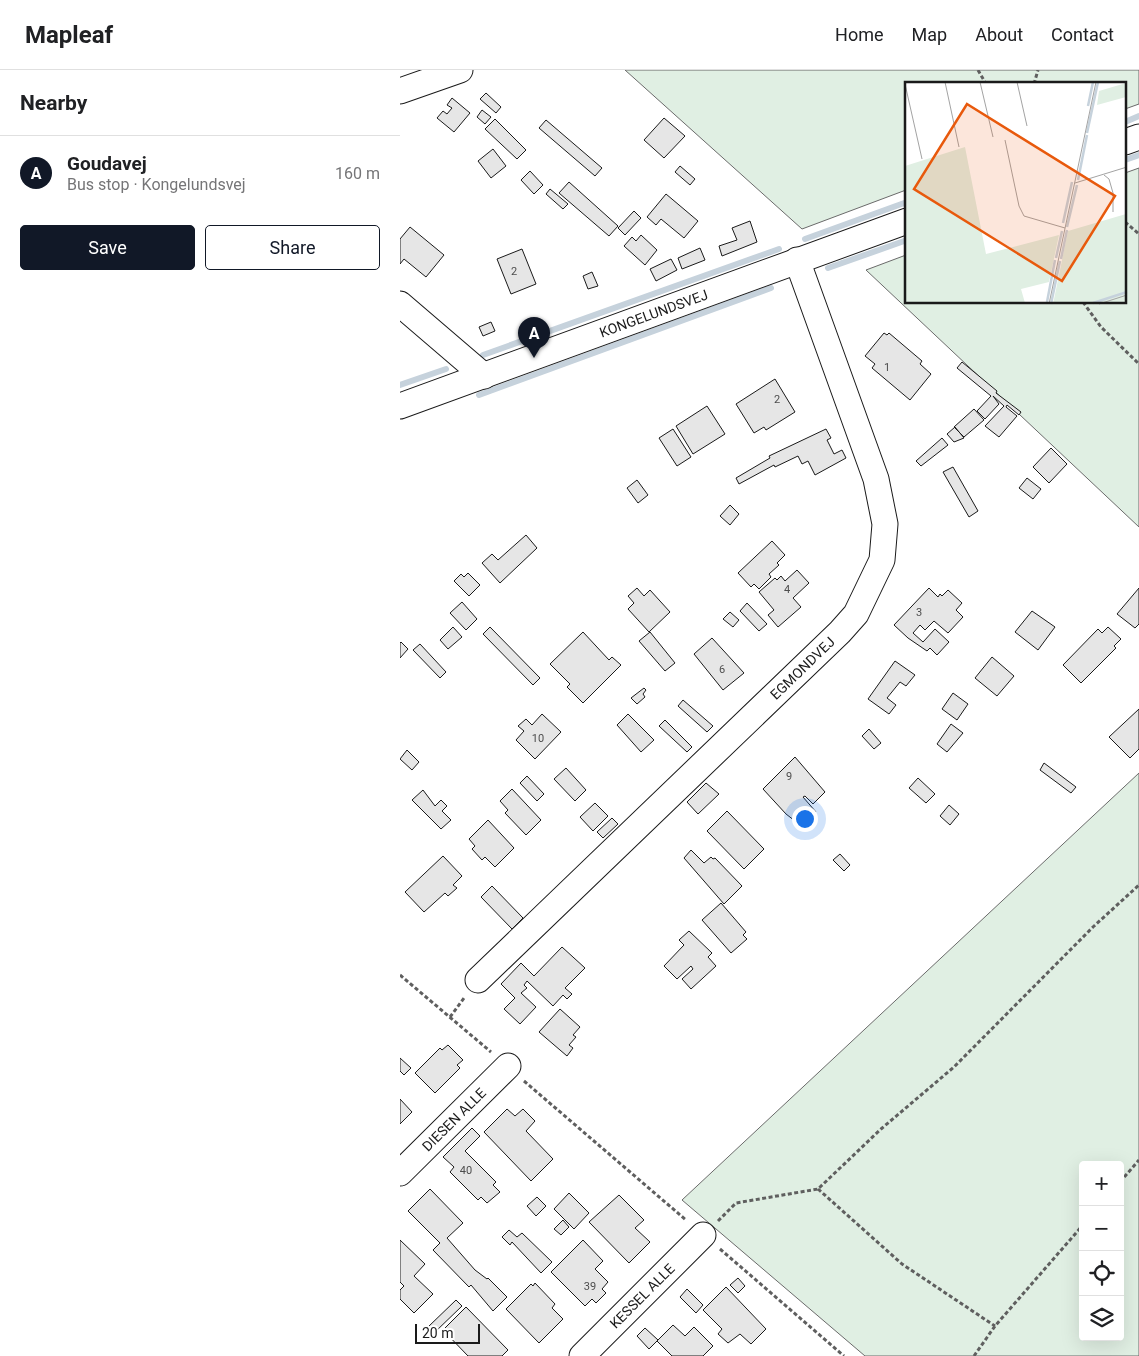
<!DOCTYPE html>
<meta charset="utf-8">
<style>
:root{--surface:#fff;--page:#f2f2f2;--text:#202124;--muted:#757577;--line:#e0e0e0;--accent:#111827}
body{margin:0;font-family:Roboto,sans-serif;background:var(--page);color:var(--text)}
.controls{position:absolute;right:15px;bottom:15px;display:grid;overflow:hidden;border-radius:5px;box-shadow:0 5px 20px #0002}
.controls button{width:45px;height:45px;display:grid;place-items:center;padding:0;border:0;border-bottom:1px solid var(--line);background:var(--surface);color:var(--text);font:25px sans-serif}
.scale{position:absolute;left:15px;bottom:12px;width:65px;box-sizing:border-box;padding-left:5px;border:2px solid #1a1a1a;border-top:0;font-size:14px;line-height:18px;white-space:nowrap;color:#1a1a1a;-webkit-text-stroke:4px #fff;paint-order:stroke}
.you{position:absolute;left:404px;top:748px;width:18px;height:18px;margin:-12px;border:4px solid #fff;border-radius:50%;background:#1a73e8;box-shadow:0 0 0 8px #1a73e833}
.badge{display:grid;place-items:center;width:32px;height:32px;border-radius:50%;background:var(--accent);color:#fff;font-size:16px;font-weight:700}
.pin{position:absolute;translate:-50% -41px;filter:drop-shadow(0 1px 2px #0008)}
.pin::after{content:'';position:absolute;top:26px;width:18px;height:15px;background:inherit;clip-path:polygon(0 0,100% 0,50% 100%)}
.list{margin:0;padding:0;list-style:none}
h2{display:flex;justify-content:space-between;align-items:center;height:65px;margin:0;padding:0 20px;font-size:21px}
h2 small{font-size:16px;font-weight:400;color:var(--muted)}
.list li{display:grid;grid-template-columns:32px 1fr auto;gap:15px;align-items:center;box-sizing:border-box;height:75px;padding:0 20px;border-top:1px solid var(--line)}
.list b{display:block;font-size:19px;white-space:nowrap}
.list p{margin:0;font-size:16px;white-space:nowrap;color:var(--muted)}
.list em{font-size:16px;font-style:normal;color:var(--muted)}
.actions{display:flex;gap:10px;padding:15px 20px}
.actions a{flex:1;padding:11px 0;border:1px solid var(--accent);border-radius:5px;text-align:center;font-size:18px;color:var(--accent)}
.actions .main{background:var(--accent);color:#fff}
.icon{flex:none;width:28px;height:28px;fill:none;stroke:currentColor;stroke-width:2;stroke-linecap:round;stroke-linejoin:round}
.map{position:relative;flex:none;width:739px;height:1286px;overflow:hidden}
header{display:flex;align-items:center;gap:30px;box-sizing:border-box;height:70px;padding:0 25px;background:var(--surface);border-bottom:1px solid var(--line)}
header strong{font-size:24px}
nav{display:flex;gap:28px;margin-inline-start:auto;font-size:18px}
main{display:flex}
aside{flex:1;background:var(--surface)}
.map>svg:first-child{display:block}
.green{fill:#e0efe3;stroke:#6a6a6a;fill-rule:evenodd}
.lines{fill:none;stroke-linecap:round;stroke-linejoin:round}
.stream{stroke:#c6d2dc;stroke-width:6}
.building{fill:#e6e6e6;stroke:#1a1a1a}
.minor-casing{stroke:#1a1a1a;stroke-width:27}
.path{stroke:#5f5f5f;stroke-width:3;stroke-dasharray:4 2.5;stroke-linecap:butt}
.minor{stroke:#fff;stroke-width:25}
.labels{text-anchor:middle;stroke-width:4;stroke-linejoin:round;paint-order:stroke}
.number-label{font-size:11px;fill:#4d4d4d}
.street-label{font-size:14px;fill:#1a1a1a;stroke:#fff}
.inset-river{fill:none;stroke:#c6d2dc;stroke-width:2.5}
.inset-road{fill:none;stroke:#a3a3a3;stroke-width:1}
.view{fill:#e8590c;fill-opacity:0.15;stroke:#e8590c;stroke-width:2.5}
.inset-edge{fill:none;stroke:#1a1a1a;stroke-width:2.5}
</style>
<header>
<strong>Mapleaf</strong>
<nav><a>Home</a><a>Map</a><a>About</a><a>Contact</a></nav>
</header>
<main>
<aside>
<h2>Nearby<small></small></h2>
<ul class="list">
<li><span class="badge">A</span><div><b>Goudavej</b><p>Bus stop · Kongelundsvej</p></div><em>160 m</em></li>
</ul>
<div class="actions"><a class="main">Save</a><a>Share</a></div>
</aside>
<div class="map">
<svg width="739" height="1286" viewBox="0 0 739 1286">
<rect width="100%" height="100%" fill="#fff"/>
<path class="green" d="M 225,0 L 739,0 L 739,34 L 725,39 L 725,14 L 507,14 L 506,120 L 402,159 Z
M 739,98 L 739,457 L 466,200 L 506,185 L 507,232 L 725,232 L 725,103 Z
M 739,703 L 739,1286 L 465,1286 L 282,1130 ZM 683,1095 L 720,1095 L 720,1267 L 683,1267 Z"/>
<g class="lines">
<path class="stream" d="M 725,52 L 739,46
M 725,90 L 739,85
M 405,169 L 507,132
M 428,198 L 507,170
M 83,285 L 379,179
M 0,315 L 46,299
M 79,325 L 371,218"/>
</g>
<path class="building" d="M 86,23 L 101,37 L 96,43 L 80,29 Z
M 52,28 L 70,43 L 54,62 L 37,48 L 43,41 L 47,44 L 52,38 L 47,35 Z
M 82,40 L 91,47 L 85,54 L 77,47 Z
M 264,48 L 285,66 L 264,88 L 244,70 Z
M 95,49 L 126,80 L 117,89 L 85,59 Z
M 146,50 L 202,98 L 195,106 L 139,58 Z
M 93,79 L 106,96 L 91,108 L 78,91 Z
M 280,96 L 295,109 L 290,115 L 275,102 Z
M 130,101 L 143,115 L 134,124 L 121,110 Z
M 169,112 L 218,156 L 209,166 L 159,123 Z
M 150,119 L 168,134 L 163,139 L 146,124 Z
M 266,124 L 298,151 L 284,168 L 261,149 L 256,155 L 247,147 Z
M 234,141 L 241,148 L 225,165 L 218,158 Z
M 350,151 L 357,172 L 322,186 L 319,176 L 337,170 L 332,158 Z
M 10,157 L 44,185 L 26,207 L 4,189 L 0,194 L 0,169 Z
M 241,165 L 257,180 L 245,195 L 224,176 L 232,167 L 236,171 Z
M 300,178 L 305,190 L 282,199 L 278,188 Z
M 122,179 L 136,214 L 111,224 L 97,189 Z
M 271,189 L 277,200 L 256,211 L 250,199 Z
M 192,202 L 198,216 L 188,219 L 183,206 Z
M 91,252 L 95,261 L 83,266 L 79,257 Z
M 484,263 L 487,265 L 489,263 L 522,291 L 520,294 L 531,304 L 510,330 L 472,298 L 475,294 L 465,286 Z
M 562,292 L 597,321 L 596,323 L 621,342 L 619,345 L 607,335 L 606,337 L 617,346 L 599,367 L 585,356 L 604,336 L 593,326 L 599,334 L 585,349 L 577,341 L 591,326 L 557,298 Z
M 375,309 L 395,342 L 366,360 L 364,357 L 354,363 L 336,334 Z
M 307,336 L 325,364 L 293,384 L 276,356 Z
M 574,339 L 584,350 L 564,367 L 554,357 Z
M 555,357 L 564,368 L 554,372 L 547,364 Z
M 273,359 L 291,387 L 277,396 L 259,368 Z
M 426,359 L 431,368 L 427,370 L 434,384 L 442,380 L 446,388 L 415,405 L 408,391 L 402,394 L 398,386 L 375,397 L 374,395 L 339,414 L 336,408 L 370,388 L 369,386 Z
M 542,368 L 548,375 L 521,396 L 516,391 Z
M 651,378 L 667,394 L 649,413 L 633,397 Z
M 553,397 L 578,441 L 569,447 L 543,402 Z
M 627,408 L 641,419 L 633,429 L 619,418 Z
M 237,410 L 248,425 L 238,433 L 227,418 Z
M 330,435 L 339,444 L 330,455 L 320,446 Z
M 126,465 L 137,478 L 100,513 L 82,493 L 92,484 L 98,490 Z
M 372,471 L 385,485 L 377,493 L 379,495 L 369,504 L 371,507 L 359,519 L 354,514 L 351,517 L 338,503 Z
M 397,500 L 409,513 L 393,528 L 401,537 L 378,557 L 368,545 L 374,540 L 359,522 L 375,508 L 377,510 L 381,506 L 385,511 Z
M 68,503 L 80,515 L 69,526 L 54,511 L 61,504 L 64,507 Z
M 237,518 L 244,526 L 250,520 L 270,542 L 249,562 L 228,539 L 234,533 L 228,526 Z
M 529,518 L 538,527 L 540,524 L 542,526 L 548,520 L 562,533 L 556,540 L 563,547 L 548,563 L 534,551 L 525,560 L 520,555 L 513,563 L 523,572 L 535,559 L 549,572 L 537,585 L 530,578 L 527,581 L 508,568 L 494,555 Z
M 739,518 L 739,554 L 735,558 L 717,544 Z
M 62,532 L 77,549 L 66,560 L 50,543 Z
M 347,533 L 367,554 L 359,561 L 340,541 Z
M 632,541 L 655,557 L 638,580 L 615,562 Z
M 330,542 L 339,550 L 333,557 L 323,549 Z
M 53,557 L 62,567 L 48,579 L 40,570 Z
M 90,557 L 140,608 L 133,615 L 83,564 Z
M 708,557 L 721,569 L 714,576 L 716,578 L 681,613 L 663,595 L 698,559 L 702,563 Z
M 183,562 L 209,590 L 212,587 L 221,595 L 183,633 L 167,617 L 170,614 L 150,594 Z
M 250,562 L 275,593 L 265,601 L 239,571 Z
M 312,568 L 344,603 L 323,620 L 294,584 Z
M 1,572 L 8,579 L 0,588 L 0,573 Z
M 20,574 L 46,602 L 40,608 L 13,580 Z
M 592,587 L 614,606 L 597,626 L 575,608 Z
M 495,591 L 515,605 L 506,616 L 500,612 L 487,628 L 496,635 L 489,644 L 468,629 Z
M 244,618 L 246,620 L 243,624 L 245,627 L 237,634 L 231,628 Z
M 553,623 L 568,634 L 557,650 L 542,639 Z
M 283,630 L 313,656 L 307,662 L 278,636 Z
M 739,639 L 739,679 L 730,688 L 709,667 Z
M 142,644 L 161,662 L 135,689 L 116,670 L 124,661 L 118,656 L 126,649 L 132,655 Z
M 228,644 L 254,670 L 241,682 L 217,655 Z
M 265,650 L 292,677 L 287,682 L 259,656 Z
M 551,654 L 563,663 L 547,682 L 537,674 Z
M 469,659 L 481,673 L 474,679 L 462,666 Z
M 7,680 L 19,692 L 12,700 L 0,689 Z
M 395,687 L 425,722 L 413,734 L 405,726 L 403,727 L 416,742 L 404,754 L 398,748 L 395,751 L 386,744 L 363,719 Z
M 644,693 L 676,717 L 671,723 L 640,700 Z
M 166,698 L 186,720 L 175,731 L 154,709 Z
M 127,706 L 144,724 L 137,731 L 120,713 Z
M 518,708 L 535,724 L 526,733 L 509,718 Z
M 306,713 L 319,724 L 298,744 L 287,732 Z
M 112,719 L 141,750 L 126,765 L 105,743 L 108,740 L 100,731 Z
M 23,720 L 35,736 L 41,730 L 47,736 L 42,741 L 51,750 L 41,759 L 12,730 Z
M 195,733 L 208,746 L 193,761 L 180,747 Z
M 549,735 L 559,744 L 550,755 L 540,746 Z
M 327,741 L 364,779 L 344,799 L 307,761 Z
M 212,748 L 218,754 L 203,768 L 197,762 Z
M 88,750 L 114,778 L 95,797 L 85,787 L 82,790 L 72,779 L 75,776 L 69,769 Z
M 291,780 L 304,793 L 311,787 L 313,789 L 315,788 L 342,816 L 324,834 L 284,788 Z
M 440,784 L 450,795 L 444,801 L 433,790 Z
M 43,786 L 62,806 L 53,815 L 57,818 L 48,826 L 45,823 L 24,842 L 5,822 Z
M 92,816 L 123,848 L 112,859 L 81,827 Z
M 321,833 L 346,862 L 343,865 L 347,869 L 331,883 L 302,850 Z
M 289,861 L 312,883 L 308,887 L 316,896 L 291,919 L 282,909 L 293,899 L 291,896 L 277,909 L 264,896 L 284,875 L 279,870 Z
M 162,877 L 185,898 L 165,918 L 172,924 L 167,929 L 163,925 L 153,936 L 127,911 L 124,915 L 127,918 L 121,923 L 136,937 L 120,954 L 104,939 L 115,928 L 101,914 L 121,893 L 134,906 Z
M 160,939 L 180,957 L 173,965 L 176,967 L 169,975 L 173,978 L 167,986 L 139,962 Z
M 48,975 L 63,990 L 57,995 L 60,998 L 35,1023 L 15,1003 L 40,978 L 42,980 Z
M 0,988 L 11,998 L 4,1005 L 0,1001 Z
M 0,1029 L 12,1042 L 0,1054 Z
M 107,1039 L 115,1046 L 123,1039 L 135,1051 L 126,1061 L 153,1089 L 131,1111 L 84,1062 Z
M 72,1058 L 80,1066 L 65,1081 L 96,1112 L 93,1115 L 100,1122 L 87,1133 L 81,1127 L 78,1130 L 50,1102 L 54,1097 L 43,1087 Z
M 30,1119 L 63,1153 L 47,1168 L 75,1200 L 87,1209 L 88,1208 L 107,1227 L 93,1241 L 71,1215 L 69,1217 L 33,1180 L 40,1173 L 8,1141 Z
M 169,1123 L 189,1143 L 174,1159 L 154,1139 Z
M 219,1125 L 244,1150 L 235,1158 L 250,1172 L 229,1193 L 189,1152 Z
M 137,1127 L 146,1136 L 136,1146 L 127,1136 Z
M 163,1150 L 169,1157 L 161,1165 L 154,1159 Z
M 109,1160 L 117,1167 L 122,1163 L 152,1192 L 141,1203 L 112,1172 L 110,1175 L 102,1167 Z
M 0,1170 L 25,1194 L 14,1206 L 33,1224 L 14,1243 L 0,1229 L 0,1220 L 4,1216 L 0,1212 Z
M 183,1170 L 203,1191 L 195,1199 L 208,1212 L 202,1219 L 206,1223 L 196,1233 L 192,1229 L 185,1236 L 151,1202 Z
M 338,1208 L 345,1216 L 338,1223 L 330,1215 Z
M 135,1213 L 155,1234 L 152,1238 L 163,1249 L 139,1273 L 106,1239 L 131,1214 L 133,1216 Z
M 326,1217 L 366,1259 L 351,1274 L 340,1264 L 328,1273 L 318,1264 L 322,1259 L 303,1240 Z
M 287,1219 L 303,1235 L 296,1243 L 280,1227 Z
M 56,1230 L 62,1236 L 34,1263 L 28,1257 Z
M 66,1237 L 108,1280 L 102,1286 L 68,1286 L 43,1260 Z
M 273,1255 L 285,1266 L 294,1257 L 313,1276 L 303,1286 L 272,1286 L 257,1271 Z
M 245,1258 L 258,1270 L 249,1279 L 237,1266 Z"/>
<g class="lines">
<defs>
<g id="minor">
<path d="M 0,21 L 60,0"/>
<path d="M 725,72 L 739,67"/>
<path d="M 0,234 L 84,306"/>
<path id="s1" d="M 0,336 L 507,151"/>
<path id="s2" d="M 78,910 L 440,562 L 456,544 L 482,490 L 485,454 L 476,409 L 397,190"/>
<path id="s3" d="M 0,1103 L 108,996"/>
<path id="s4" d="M 182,1286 L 303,1165"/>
</g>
</defs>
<use href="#minor" class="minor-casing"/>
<path class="path" d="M 578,0 L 586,14
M 634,14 L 638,0
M 725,152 L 739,164
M 683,232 L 701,257 L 739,294
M 0,905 L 91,982
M 50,947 L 64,928
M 124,1011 L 286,1150
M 720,1112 L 739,1090
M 418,1119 L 502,1194 L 595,1256
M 318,1151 L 336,1133 L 418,1119 L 481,1059 L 554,997 L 693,857 L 739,815
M 320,1179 L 444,1286
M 574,1286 L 595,1256 L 683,1155"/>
<use href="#minor" class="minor"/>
</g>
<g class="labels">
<g class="number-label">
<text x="114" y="205">2</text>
<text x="487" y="301">1</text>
<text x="377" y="333">2</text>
<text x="387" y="523">4</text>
<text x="519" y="546">3</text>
<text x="322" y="603">6</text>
<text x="138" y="672">10</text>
<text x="389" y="710">9</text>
<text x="66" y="1104">40</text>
<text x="190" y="1220">39</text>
</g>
<g class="street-label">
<text dy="5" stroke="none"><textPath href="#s1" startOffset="270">KONGELUNDSVEJ</textPath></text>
<text dy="5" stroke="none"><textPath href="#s2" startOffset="450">EGMONDVEJ</textPath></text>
<text dy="5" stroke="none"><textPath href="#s3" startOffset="76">DIESEN ALLE</textPath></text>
<text dy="5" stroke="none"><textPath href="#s4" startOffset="85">KESSEL ALLE</textPath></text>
</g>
</g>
<g transform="translate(505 12)">
<rect width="221" height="221" fill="#fff"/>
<path d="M 221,1 L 221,15 L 192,23 L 194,9 ZM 60,65 L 81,172 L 154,153 L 144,200 L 116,207 L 120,221 L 0,221 L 0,84 ZM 221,132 L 221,221 L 148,222 L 163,149 Z" fill="#e0efe3"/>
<path class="inset-river" d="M 183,24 L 188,0M 182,51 L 193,0M 173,98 L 182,53M 158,141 L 167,100M 162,145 L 172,103M 151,176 L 157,149M 156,177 L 162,148M 142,220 L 150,178M 188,221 L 222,210M 146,222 L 155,179"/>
<path class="inset-road" d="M 40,0 L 54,65M 75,0 L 88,55M 112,0 L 122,44M 0,2 L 17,77M 100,58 L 114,124 L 119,134 L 160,146M 199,93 L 204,97 L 208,111 L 208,130M 170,101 L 222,85M 144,222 L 191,0M 194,222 L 222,213"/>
<path class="view" d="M 62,22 L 210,114 L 157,199 L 9,107 Z"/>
<rect width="221" height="221" class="inset-edge"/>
</g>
</svg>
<div class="controls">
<button>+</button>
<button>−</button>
<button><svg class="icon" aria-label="locate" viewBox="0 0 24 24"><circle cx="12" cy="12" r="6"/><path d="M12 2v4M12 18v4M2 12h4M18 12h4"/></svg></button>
<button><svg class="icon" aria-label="layers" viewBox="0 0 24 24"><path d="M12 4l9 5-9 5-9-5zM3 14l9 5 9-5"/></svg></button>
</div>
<div class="scale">20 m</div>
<div class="you"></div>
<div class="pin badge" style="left:134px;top:288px">A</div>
</div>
</main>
